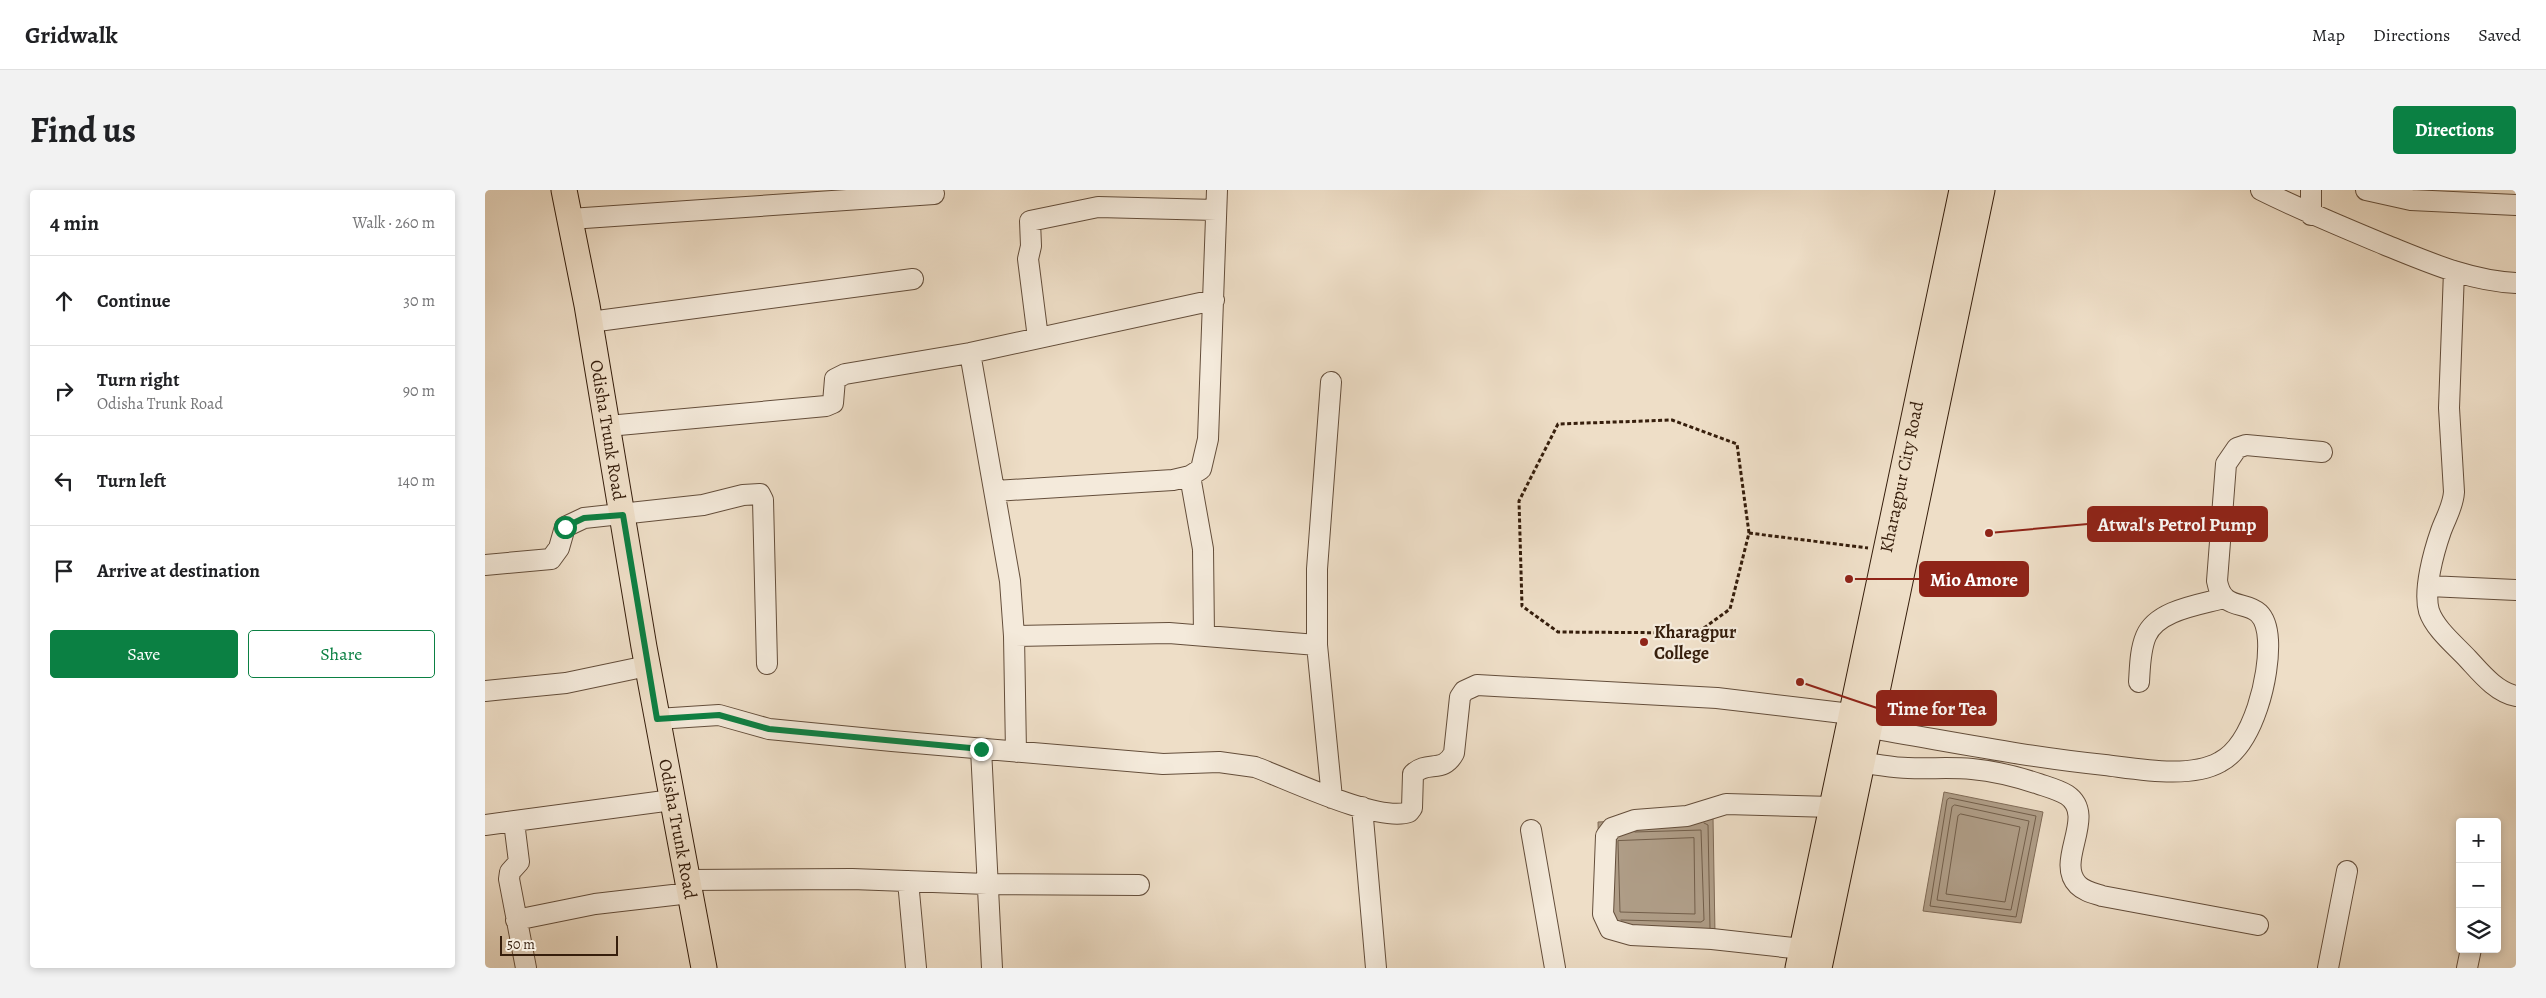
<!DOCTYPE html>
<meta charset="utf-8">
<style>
:root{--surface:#fff;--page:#f2f2f2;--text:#202124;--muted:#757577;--line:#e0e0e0;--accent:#0b8043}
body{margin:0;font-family:Alegreya,serif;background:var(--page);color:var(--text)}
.controls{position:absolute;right:15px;bottom:15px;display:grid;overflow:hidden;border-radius:5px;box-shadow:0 2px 8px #0003}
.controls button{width:45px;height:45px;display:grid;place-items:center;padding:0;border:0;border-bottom:1px solid var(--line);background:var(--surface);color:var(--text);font:25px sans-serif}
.scale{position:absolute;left:15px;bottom:12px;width:118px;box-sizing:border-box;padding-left:5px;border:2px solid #361e0c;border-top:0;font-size:14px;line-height:18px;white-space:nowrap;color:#361e0c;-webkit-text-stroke:4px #f4eadb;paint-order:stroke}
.stop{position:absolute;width:15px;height:15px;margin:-11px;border:4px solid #0b8043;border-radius:50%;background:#fff}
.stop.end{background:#0b8043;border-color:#fff;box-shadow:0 1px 5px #0008}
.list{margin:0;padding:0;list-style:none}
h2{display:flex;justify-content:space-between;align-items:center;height:65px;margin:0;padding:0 20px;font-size:21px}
h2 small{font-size:16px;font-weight:400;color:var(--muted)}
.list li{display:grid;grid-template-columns:32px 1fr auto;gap:15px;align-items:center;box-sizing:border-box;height:90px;padding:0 20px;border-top:1px solid var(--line)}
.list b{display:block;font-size:19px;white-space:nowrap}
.list p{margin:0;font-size:16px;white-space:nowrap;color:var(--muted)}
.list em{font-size:16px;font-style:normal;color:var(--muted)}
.actions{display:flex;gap:10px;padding:15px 20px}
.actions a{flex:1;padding:11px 0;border:1px solid var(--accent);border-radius:5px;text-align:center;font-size:18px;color:var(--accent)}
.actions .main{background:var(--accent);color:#fff}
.icon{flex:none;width:28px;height:28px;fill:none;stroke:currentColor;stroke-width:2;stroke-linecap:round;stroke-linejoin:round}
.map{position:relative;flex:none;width:2031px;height:778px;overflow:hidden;border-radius:5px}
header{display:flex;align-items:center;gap:30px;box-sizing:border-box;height:70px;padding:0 25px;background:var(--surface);border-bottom:1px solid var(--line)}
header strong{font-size:24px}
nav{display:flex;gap:28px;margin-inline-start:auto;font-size:18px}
.intro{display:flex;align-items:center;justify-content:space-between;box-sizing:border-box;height:120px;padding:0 30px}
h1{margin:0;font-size:35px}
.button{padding:12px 22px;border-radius:5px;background:var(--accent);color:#fff;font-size:18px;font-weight:700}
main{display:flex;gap:30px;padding:0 30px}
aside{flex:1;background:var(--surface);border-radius:5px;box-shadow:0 2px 8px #0003}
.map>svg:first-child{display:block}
.water{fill:#af9d87;stroke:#7f6a56}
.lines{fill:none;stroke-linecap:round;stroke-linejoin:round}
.shore{stroke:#725e4a;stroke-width:1}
.minor-casing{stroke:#644e3b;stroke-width:22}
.major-casing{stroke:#361e0c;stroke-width:27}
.path{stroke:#361e0c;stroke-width:3;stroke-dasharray:4 2.5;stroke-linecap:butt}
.minor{stroke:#f4eadb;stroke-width:20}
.major{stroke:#eedec7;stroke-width:25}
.route{stroke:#0b8043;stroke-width:6}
.poi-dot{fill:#8f2418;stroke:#f4eadb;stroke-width:2}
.labels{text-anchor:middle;stroke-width:4.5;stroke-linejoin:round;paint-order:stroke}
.street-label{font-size:18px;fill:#361e0c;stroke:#f4eadb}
.poi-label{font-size:18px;font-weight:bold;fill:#361e0c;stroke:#f4eadb;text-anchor:start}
.leader{fill:none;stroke:#8f2418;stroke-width:2}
.callout-dot{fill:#8f2418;stroke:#f4eadb;stroke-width:2}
.callout{fill:#8f2418;stroke:#8f2418;stroke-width:2}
.callout-label{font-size:19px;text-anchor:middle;font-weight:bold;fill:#fff}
</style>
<header>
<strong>Gridwalk</strong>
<nav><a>Map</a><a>Directions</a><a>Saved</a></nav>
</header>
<div class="intro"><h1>Find us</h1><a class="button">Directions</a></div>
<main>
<aside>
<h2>4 min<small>Walk · 260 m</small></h2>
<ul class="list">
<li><svg class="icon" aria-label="ahead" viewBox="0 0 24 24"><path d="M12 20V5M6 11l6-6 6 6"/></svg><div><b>Continue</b></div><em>30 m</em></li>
<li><svg class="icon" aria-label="right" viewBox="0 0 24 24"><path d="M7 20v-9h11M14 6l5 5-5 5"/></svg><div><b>Turn right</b><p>Odisha Trunk Road</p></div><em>90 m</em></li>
<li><svg class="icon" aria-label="left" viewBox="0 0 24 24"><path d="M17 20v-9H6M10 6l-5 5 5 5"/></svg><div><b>Turn left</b></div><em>140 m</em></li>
<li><svg class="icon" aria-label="arrive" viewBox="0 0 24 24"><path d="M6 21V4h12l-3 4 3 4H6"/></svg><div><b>Arrive at destination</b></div></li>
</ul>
<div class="actions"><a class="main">Save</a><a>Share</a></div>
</aside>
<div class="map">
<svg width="2031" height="778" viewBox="0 0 2031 778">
<rect width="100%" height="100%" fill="#eedec7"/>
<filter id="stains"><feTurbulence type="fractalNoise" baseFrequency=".004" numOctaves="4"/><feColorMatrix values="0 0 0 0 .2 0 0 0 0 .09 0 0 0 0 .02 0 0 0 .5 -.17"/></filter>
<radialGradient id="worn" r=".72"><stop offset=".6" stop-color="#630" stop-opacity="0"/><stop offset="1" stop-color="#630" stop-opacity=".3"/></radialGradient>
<path class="water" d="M 1459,602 L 1558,622 L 1536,733 L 1438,721 Z
M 1228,627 L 1230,744 L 1116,741 L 1113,632 Z"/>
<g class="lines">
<path class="shore" d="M 1465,608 L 1551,626 L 1531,727 L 1445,716 L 1462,610 Z
M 1470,615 L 1544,631 L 1526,720 L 1452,710 L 1467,617 Z
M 1476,624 L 1535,637 L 1520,712 L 1461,704 L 1473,626 Z
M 1219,633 L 1223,635 L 1225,738
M 1209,648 L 1210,724 L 1135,722 L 1133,651 Z
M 1136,730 L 1216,732 L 1219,730 L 1216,640 L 1150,642"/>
<defs>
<path id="minor" d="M 1776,0 C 1818,21 1860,38 1903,56 C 1945,73 1986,91 2031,93
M 1881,0 L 1926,10 L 2031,15
M 1826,25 L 1826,0
M 85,29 L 449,4
M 1969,81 L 1964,218 L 1969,302 C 1968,317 1961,327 1956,341 C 1949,361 1938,400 1944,421 C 1950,439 1970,455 1983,469 C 1996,483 2011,502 2031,506
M 105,132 L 428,89
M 553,148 L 543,69 L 546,56 L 545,31 L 613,17 L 731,20
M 485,163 L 525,391 L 529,446 L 531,562
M 846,192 L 832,379 L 832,455 L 847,608
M 123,236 L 341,216 L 348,213 L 350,189 L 360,184 L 485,163 L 729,110
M 705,286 L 718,359 L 719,446
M 510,301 L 688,290 L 705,286 L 716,279 L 723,249 L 732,0
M 0,375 L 66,369 L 74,358 L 80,337 L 99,328 L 218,315 L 258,305 L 275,304 L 278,310 L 282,474
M 1944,396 L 2031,400
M 529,446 L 684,443 L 832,455
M 1654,492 C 1655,477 1655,460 1661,446 C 1672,420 1714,415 1739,408
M 0,501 L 81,493 L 162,476
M 172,529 L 234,525 L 284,539 L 407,551 L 678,574 L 734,572 L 770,577 C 803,589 893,633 924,622 L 927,618 L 928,584 C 943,570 958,584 969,563 L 975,507 L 979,501 L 992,495 L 1232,508 L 1366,524
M 1384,538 C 1463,551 1541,567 1620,575 C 1653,579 1705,589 1735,572 C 1769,554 1785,485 1783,450 C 1780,397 1739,432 1732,391 L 1741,274 L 1752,258 L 1761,255 L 1837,262
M 496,559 L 507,778
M 1377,573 C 1392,574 1408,578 1423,578 C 1444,579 1466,577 1487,579 C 1510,581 1533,587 1554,594 C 1563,597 1574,600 1582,605 C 1613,626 1569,671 1593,695 C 1599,701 1608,703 1617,706 L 1773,735
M 877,617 L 891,778
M 29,632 L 34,672 L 25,682 L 24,689 L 41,778
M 0,635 L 187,610
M 1046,640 L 1070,778
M 203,690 L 367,689 L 502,694 L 654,695
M 423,691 L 431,778
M 31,730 L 110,714 L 205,703
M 1317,759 L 1227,749 L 1146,745 L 1125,739 L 1118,724 L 1121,646 L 1127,638 L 1150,630 L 1202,626 L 1241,614 L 1347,617
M 1843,778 L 1862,681
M 1982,778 L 1986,759"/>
<g id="major">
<path id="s1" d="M 79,0 L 102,115 L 159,457 L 219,778"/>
<path id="s2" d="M 1313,778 L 1477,0"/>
<path d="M 1334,778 L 1497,0"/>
</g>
</defs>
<use href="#minor" class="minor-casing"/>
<use href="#major" class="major-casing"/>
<path class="path" d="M 1264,343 L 1252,254 L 1187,230 L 1073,234 L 1034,311 L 1037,416 L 1073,442 L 1212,443 L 1245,419 L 1264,343 L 1383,358"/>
<use href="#minor" class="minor"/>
<use href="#major" class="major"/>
</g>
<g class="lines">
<path class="route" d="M 80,337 L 99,328 L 138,325 L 172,529 L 234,525 L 284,539 L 496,559"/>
</g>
<circle class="poi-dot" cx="1159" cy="452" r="5"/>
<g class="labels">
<g class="street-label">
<text dy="6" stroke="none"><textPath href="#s1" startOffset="244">Odisha Trunk Road</textPath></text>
<text dy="6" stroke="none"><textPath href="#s2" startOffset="502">Kharagpur City Road</textPath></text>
<text dy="6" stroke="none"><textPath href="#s1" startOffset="649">Odisha Trunk Road</textPath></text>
</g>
<g class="poi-label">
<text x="1169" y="448">Kharagpur<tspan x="1169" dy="21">College</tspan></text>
</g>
</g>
<path class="leader" d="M1504 343L1603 334M1364 389L1435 389M1315 492L1392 518"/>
<g class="callout-dot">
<circle cx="1504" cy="343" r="5"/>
<circle cx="1364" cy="389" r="5"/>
<circle cx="1315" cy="492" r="5"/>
</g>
<g class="callout">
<rect x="1603" y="317" width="179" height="34" rx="5"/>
<rect x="1435" y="372" width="108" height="34" rx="5"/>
<rect x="1392" y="501" width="119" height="34" rx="5"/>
</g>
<g class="callout-label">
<text x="1692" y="341">Atwal's Petrol Pump</text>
<text x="1489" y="396">Mio Amore</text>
<text x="1452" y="525">Time for Tea</text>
</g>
<rect width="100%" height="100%" filter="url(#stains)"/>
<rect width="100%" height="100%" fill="url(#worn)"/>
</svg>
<div class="controls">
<button>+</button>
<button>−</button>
<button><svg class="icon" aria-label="layers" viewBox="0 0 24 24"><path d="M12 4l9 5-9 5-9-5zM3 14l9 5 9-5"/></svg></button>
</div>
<div class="scale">50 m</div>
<div class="stop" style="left:80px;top:337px"></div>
<div class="stop end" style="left:496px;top:559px"></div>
</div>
</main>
